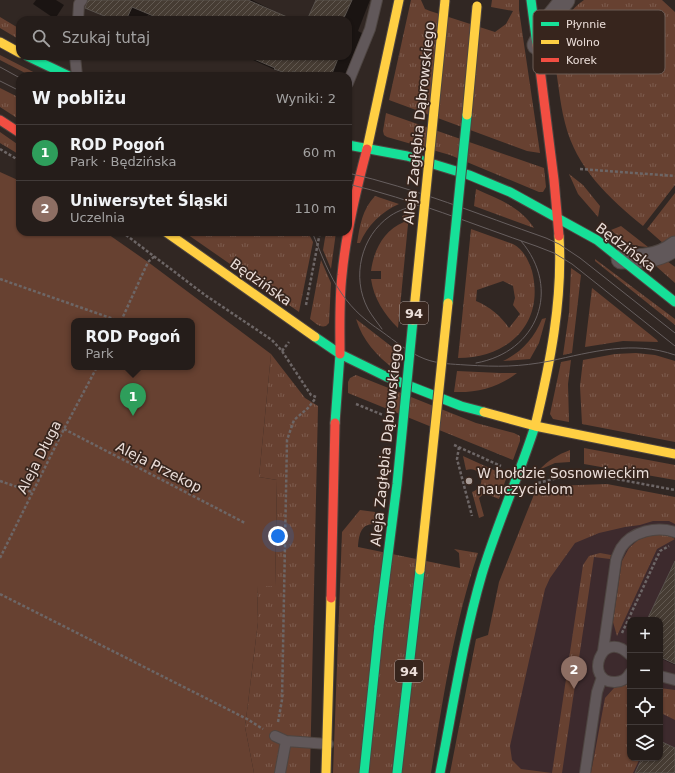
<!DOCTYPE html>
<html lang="pl">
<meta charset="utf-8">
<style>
:root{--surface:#251d1a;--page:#2d2623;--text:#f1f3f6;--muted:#a3a2a2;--line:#423b39;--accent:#aa9e99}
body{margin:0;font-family:"DejaVu Sans",sans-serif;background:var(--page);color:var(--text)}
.controls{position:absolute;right:12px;bottom:12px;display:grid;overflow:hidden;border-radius:8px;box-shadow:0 1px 3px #0004}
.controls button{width:36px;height:36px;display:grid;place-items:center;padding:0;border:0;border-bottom:1px solid var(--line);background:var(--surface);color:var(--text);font:20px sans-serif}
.you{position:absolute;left:278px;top:536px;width:14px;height:14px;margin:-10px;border:3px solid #fff;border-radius:50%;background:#1a73e8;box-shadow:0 0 0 6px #1a73e833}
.badge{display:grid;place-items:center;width:26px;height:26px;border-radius:50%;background:var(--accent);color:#fff;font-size:13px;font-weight:700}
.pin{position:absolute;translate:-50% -33px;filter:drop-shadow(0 1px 2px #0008)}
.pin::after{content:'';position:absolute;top:21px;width:14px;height:12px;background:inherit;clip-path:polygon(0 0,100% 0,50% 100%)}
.popup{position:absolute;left:71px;top:318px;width:124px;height:52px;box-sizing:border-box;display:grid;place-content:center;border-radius:8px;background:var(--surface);filter:drop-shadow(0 1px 3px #0005);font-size:13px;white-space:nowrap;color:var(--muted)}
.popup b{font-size:15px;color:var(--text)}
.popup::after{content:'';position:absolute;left:50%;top:100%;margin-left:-8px;border:8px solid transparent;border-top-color:var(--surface)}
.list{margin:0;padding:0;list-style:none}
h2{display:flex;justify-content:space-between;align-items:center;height:52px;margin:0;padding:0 16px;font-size:17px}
h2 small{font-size:13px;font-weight:400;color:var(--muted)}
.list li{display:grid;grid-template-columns:26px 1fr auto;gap:12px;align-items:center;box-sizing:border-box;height:56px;padding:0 16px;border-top:1px solid var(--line)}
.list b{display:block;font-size:15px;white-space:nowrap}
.list p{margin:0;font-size:13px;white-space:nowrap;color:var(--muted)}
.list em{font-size:13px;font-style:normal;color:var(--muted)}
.icon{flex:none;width:22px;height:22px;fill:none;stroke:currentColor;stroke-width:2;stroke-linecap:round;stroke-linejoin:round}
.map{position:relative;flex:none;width:675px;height:773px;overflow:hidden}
.search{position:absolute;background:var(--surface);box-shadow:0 1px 3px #0004;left:16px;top:16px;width:336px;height:44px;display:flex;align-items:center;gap:10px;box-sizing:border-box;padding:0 14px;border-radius:12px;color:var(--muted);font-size:15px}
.panel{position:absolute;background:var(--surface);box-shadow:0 1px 3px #0004;left:16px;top:72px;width:336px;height:164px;border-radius:12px}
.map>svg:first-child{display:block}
.education{fill:#3d2a2d;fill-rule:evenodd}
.grass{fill:url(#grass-tufts);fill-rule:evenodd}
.green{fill:#674131;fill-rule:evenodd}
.shadow{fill:#0007}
.building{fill:url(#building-hatch);stroke:#59524d}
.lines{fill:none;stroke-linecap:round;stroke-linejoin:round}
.lane-casing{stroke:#4e4541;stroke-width:12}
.street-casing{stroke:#4e4541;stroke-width:21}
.fast-casing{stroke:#4e4541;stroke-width:11}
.slow-casing{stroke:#4e4541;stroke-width:11}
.jam-casing{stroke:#4e4541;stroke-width:11}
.path{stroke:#6d6666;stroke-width:2.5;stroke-dasharray:3 2;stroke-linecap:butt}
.lane{stroke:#61585a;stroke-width:10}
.street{stroke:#61585a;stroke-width:19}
.fast{stroke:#16e098;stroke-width:9}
.slow{stroke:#ffcf43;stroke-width:9}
.jam{stroke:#f24e42;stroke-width:9}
.tram{stroke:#675f5f;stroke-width:1}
.fast-bridge-casing{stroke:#4e4541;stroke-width:11;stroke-linecap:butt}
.slow-bridge-casing{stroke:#4e4541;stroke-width:11;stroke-linecap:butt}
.fast-bridge{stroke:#16e098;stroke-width:9}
.slow-bridge{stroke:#ffcf43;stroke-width:9}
.poi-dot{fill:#aa9e99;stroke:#37251d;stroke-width:1.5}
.labels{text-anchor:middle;stroke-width:3.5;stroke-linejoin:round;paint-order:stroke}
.shield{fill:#37251d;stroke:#b5a6a1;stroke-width:1}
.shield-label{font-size:13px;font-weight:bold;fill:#ebded9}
.street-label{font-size:14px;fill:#ebded9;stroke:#37251d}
.poi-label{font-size:14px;fill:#ebded9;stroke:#37251d;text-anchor:start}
.key{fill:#37251d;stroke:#6d5c55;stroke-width:1}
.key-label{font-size:11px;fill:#ebded9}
</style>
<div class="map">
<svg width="675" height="773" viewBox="0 0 675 773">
<defs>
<pattern id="grass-tufts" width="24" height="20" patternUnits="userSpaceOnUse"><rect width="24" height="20" fill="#674131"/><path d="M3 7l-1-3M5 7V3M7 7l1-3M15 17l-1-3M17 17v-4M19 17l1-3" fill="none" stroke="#7d5c4e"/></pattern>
<pattern id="building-hatch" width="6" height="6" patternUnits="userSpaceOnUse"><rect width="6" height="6" fill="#463c33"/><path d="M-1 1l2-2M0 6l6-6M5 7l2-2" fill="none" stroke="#615850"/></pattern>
</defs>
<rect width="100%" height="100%" fill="#312723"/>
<path class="education" d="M 602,494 L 675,504 L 675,773 L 500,773 L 541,580 ZM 630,620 L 660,620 L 660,758 L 630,758 Z"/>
<path class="grass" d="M 411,0 L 421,0 L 425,9 L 430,11 L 495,32 L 506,24 L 513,11 L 491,7 L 492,0 L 519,0 L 519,10 L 540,153 L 527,151 L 389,100 Z
M 584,0 L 662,0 L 675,12 L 675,185 L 643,226 C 609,198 576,168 565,123 C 559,100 558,76 553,53 C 554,32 567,12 584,0 Z
M 0,17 L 20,29 L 20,40 L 0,28 Z
M 0,55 L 41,76 L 31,76 L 0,60 Z
M 0,88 L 20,98 L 20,120 L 0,107 Z
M 386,113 L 544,168 L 546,187 L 543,192 L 539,192 L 450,155 L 387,137 L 384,135 L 383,131 Z
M 0,132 L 20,146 L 20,155 L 0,143 Z
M 569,174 L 583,185 L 600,206 L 598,217 L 578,194 Z
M 476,189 C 498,199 521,207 534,228 L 474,206 Z
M 675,193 L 675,237 L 664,244 L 647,229 Z
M 375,196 L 399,204 C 382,211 367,226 360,243 L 357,243 C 360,225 362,210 375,196 Z
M 409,214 L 398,328 C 384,314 374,299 371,279 L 381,279 L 381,271 L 371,271 C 374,250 383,231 404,222 L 402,216 Z
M 621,226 L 648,247 C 629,246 624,242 611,230 Z
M 471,229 L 513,244 C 523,249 529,261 532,271 C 545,323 509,358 458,358 ZM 503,281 L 513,286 L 515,298 L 513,305 L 520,314 L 509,328 C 500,315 490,307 476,301 L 477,290 Z
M 184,232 L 308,232 L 313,242 L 299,312 Z
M 326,232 L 336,232 L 331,269 L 323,250 Z
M 595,259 L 675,319 L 675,325 L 595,261 Z
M 321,260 L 331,283 L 329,323 L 326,326 C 320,328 315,323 310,319 Z
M 667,261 L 675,267 L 675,283 L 657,267 L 657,265 Z
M 571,268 L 581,275 L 572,353 L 563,355 L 569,313 Z
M 592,288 L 657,340 L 658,342 L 623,341 L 585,347 Z
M 546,318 L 539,343 L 530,359 L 503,361 C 522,352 534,338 542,319 Z
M 356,319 L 396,350 L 394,369 C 376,355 363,341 356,319 Z
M 636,353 L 655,355 L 675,361 L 675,442 L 582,424 L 580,386 L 583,360 L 615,354 Z
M 271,354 L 305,398 L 318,406 L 310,773 L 254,773 L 245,727 L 258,622 L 257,586 L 275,586 L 277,480 L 259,477 Z
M 571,360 L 568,384 L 569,422 L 553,419 L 550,414 L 561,362 Z
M 457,371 L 500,373 L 517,373 C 499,387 477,393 454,392 Z
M 356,375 L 476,423 L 514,433 L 520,436 L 520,441 L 513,460 L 348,393 L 348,382 L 350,378 Z
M 584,448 L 675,465 L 675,480 L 584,464 Z
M 570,450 L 570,462 L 555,463 L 539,470 C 549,460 557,455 570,450 Z
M 463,456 L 507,476 L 499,499 L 484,493 L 479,498 L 484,516 L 479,518 L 472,492 C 488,486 482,465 466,470 Z
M 607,484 L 675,497 L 675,524 L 669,521 L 653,521 L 640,525 L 625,527 L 599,533 L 575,543 L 550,578 L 545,589 L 510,746 L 512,760 L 521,769 L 552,773 L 583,565 L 589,556 L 600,553 L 611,555 L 610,559 L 594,557 L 562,773 L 450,773 L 476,639 L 488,635 L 499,582 L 535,492 L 551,486 Z
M 360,510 L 375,512 L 374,524 C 360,524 359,536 358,547 L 460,568 L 459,553 L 454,549 L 478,553 C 454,624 443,699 431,773 L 333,773 L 342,532 Z
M 666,534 L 675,539 L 657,549 L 617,636 L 613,622 L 622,561 L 629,548 L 638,540 L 652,535 Z
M 627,684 L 630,684 L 630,758 L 640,758 L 633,773 L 591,773 L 605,698 L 614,688 Z
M 660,688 L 675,690 L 675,720 L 661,713 L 660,715 Z"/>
<path class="green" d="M 0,172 L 20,181 L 20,232 L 105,232 L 148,262 L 271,354 L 259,477 L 277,480 L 275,586 L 257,586 L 258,622 L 245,727 L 254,773 L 0,773 ZM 74,321 L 192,321 L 192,367 L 74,367 Z"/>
<path class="shadow" d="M 36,0 L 56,0 L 64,5 L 55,19 L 33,4 Z
M 98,0 L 252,0 L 292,20 L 160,20 L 148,15 L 145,20 L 111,20 L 93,10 Z
M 317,0 L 370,0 L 358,31 L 367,36 L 348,76 L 289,76 L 244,56 L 348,56 L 348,20 L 309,20 Z
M 298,16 L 308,20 L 296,20 Z
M 675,563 L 675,665 L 660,658 L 660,620 L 648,620 Z"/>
<path class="building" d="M 88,0 L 248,0 L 294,20 L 163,20 L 132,7 L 126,20 L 114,20 L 85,8 Z
M 316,0 L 352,0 L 343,20 L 307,20 Z
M 247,56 L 339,56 L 331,76 L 304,76 L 293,71 L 291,75 L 274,69 L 275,68 Z
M 675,561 L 675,664 L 660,657 L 660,620 L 647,620 Z
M 660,741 L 675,748 L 675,773 L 635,773 L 642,758 L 660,758 Z"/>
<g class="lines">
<defs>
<path id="lane" d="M 78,20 L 79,4 L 82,0
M 75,56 L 77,76
M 348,83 L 370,29 L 377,0
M 603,651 L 616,560 C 617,556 619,552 621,548 C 632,531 657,526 675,532
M 630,655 C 601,626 583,683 615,682 C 621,682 627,679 630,673
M 660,676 L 675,680
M 275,736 L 286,741
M 280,773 L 286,741 L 328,744
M 585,773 L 597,692 L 602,677"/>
<path id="street" d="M 537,45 L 552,16 L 565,0
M 621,259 C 640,259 659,259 675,246"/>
<path id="fast" d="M 531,0 L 537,45
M 27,56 L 69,76
M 348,145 L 407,156 L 469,175 L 510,192 L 597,240 L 675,302
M 315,337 L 340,354 L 387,377 L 461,406 L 484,412
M 335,423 L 340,354
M 364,773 L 379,626
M 397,773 L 420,570
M 440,773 C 453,707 463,639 482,574 C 497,524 519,476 535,426"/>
<path id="slow" d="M 0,42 L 20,53
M 367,149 L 399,0
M 166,232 L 315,337
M 484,412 L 535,426 L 675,454
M 535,426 C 550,364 563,300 559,236
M 326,773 L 331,598"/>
<path id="jam" d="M 537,45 L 554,180 L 559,236
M 0,120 L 20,133
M 340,354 C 340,328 339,301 342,275 C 346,232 356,190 367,149
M 331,598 L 335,423"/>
</defs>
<use href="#lane" class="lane-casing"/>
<use href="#street" class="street-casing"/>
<use href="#fast" class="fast-casing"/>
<use href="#slow" class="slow-casing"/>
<use href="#jam" class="jam-casing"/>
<path class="path" d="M 0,149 L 20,161
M 580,169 L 675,176
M 122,232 L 205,295 L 272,340 L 282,351 L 311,395 L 316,397
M 0,279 L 119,321
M 306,305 L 320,232
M 121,321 L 148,262 L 155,256
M 282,351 L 289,342
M 356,404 L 383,415
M 64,429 L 245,523
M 454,445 L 501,466
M 459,447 L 457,459 L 472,516
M 0,481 L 32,492
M 538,483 L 561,477 L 577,475 L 591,476 L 611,478 L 675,490
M 0,558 L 64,429 L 97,367
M 0,594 L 247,719 L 263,729
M 622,633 L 660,551 L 669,546
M 278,722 L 282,700 L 287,440 L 294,420 L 308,408 L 315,399"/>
<use href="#lane" class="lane"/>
<use href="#street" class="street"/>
<use href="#fast" class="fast"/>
<use href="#slow" class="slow"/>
<use href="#jam" class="jam"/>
<path class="tram" d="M 0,67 L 20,78
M 0,81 L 20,91
M 348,173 C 415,188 480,215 546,238 L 559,244 L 580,258 L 675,333
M 348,184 C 412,199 474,225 536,246 L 554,253 L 572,264 L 675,346
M 312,232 C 321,253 329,276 342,294 C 353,310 366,321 381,331 C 395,341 409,353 425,359 C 438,364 452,364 466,365 C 498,367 519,367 550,361 C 592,352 633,340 675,355
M 382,329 C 377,322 372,316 368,309 C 351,277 361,236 390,216 C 399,210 409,207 419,205
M 476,363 C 538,352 562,289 521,241"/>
<defs>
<path id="fast-bridge" d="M 448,303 L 467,115
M 379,626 L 397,484 L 413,320"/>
<path id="slow-bridge" d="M 467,115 L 477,6
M 413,320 L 445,0
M 420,570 L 448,303"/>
</defs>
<use href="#fast-bridge" class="fast-bridge-casing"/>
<use href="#slow-bridge" class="slow-bridge-casing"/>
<use href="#fast-bridge" class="fast-bridge"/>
<use href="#slow-bridge" class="slow-bridge"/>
</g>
<circle class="poi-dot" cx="469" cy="481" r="4"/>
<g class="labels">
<g class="shield">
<rect x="400" y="302" width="28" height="22" rx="3"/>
<rect x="395" y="660" width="28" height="22" rx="3"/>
</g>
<g class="shield-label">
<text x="414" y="318">94</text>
<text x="409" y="676">94</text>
</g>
<g class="street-label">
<text transform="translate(419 123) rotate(-84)" y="5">Aleja Zagłębia Dąbrowskiego</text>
<text transform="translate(626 247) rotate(37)" y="5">Będzińska</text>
<text transform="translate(261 282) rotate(35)" y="5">Będzińska</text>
<text transform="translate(386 445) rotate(-84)" y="5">Aleja Zagłębia Dąbrowskiego</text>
<text transform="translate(39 457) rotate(-63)" y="5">Aleja Długa</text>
<text transform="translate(159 467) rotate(27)" y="5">Aleja Przekop</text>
</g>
<g class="poi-label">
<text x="477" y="478">W hołdzie Sosnowieckim<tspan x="477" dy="16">nauczycielom</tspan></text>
</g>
</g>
<rect x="533" y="10" width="132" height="64" rx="6" class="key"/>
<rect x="541" y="22" width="18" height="4" fill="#16e098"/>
<rect x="541" y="40" width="18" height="4" fill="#ffcf43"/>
<rect x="541" y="58" width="18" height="4" fill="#f24e42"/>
<g class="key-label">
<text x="566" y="28">Płynnie</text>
<text x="566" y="46">Wolno</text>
<text x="566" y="64">Korek</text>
</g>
</svg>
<div class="controls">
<button>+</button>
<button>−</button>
<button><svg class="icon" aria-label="locate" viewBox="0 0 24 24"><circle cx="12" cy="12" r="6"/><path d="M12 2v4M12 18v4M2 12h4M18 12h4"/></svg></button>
<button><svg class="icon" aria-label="layers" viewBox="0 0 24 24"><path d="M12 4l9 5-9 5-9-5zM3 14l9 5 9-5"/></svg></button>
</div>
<div class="you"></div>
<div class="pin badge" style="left:133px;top:416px;background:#2e9e5b">1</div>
<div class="popup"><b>ROD Pogoń</b>Park</div>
<div class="pin badge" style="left:574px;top:689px;background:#8d6e63">2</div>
<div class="search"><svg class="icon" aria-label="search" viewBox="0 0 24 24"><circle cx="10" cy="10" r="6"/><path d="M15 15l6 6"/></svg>Szukaj tutaj</div>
<section class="panel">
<h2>W pobliżu<small>Wyniki: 2</small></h2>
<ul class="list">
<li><span class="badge" style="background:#2e9e5b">1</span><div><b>ROD Pogoń</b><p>Park · Będzińska</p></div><em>60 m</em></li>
<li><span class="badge" style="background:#8d6e63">2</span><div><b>Uniwersytet Śląski</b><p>Uczelnia</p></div><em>110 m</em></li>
</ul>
</section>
</div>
